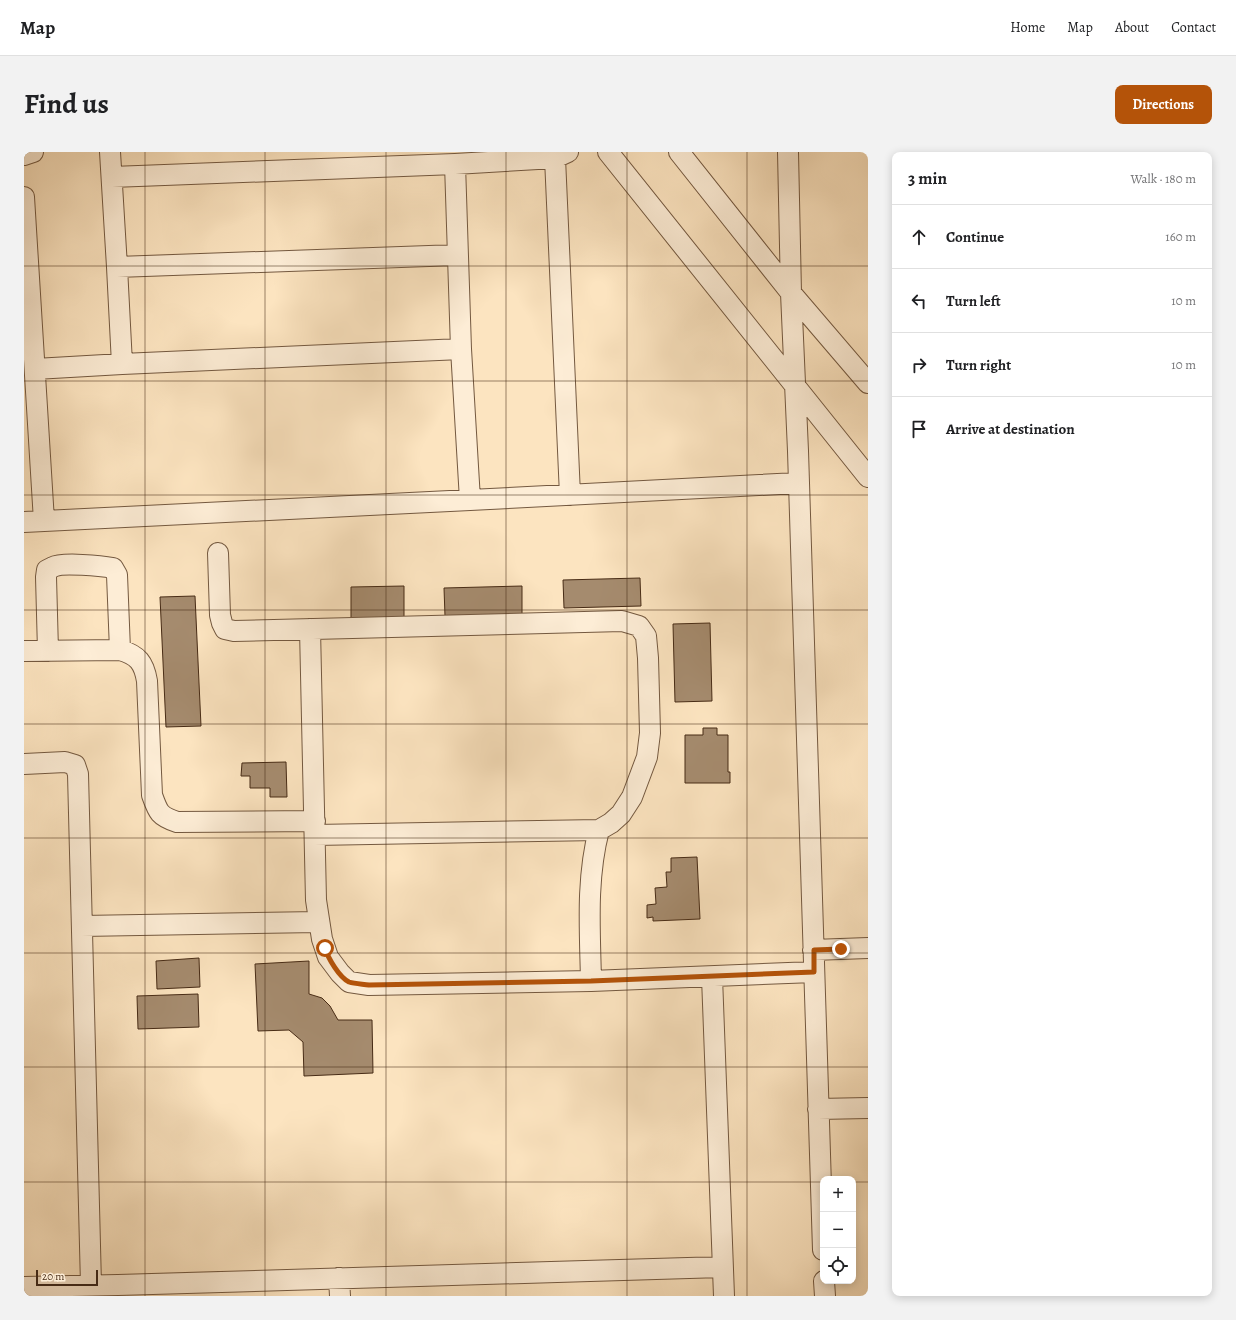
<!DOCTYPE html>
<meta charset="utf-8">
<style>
:root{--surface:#fff;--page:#f2f2f2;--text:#202124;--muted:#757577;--line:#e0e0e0;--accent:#b45309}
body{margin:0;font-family:Alegreya,serif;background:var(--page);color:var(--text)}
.controls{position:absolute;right:12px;bottom:12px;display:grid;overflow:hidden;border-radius:8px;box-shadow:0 2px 10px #0003}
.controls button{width:36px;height:36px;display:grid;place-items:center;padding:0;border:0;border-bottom:1px solid var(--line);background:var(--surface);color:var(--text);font:20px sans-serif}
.scale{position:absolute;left:12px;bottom:10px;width:62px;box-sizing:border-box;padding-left:4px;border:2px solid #472b15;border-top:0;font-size:11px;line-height:14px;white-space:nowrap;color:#472b15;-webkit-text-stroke:3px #fdedd6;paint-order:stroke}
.stop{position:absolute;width:12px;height:12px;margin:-9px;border:3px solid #b45309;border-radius:50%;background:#fff}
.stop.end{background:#b45309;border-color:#fff;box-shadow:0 1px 4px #0008}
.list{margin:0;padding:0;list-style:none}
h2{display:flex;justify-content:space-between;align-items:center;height:52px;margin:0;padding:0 16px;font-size:17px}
h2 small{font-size:13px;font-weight:400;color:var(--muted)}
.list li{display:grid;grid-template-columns:26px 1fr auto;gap:12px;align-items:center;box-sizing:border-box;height:64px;padding:0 16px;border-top:1px solid var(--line)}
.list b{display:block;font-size:15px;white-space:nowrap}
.list em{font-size:13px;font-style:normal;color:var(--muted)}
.icon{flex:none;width:22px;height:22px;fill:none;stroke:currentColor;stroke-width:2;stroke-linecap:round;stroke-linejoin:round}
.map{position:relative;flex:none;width:844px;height:1144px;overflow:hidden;border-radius:8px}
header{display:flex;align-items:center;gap:24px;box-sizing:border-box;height:56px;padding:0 20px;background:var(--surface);border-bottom:1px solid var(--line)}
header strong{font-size:19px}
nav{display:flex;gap:22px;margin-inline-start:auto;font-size:14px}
.intro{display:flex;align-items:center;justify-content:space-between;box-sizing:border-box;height:96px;padding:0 24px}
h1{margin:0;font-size:28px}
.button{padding:10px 18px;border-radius:8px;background:var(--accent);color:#fff;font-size:14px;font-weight:700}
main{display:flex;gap:24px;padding:0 24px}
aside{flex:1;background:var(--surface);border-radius:8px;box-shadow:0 2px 10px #0003}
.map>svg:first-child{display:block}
.building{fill:#a58b6e;stroke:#472b15}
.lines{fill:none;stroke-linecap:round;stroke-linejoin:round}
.minor-casing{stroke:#745940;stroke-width:22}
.minor{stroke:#fdedd6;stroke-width:20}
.route{stroke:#b45309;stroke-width:5}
.grid{fill:none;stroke:#472b15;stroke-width:1;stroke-opacity:0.55}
</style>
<header>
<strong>Map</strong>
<nav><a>Home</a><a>Map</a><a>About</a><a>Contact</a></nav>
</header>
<div class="intro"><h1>Find us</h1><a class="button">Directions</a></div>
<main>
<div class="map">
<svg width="844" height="1144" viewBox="0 0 844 1144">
<rect width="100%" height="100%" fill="#fce4c0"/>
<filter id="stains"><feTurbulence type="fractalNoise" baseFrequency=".005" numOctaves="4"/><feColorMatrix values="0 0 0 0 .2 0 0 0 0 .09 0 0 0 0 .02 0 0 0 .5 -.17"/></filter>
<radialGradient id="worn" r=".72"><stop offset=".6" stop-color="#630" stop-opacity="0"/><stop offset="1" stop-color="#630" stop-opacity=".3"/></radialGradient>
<path class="building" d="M 616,426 L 617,454 L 540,456 L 539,428 Z
M 380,434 L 380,467 L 327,468 L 327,435 Z
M 498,434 L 498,462 L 421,464 L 420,436 Z
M 171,444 L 177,574 L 142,575 L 136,445 Z
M 686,471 L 688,549 L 651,550 L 649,472 Z
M 679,576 L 693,576 L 693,583 L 704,583 L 704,620 L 706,620 L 706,631 L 661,631 L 661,583 L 679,583 Z
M 262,610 L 263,645 L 246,645 L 246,636 L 226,636 L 226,624 L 217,624 L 218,611 Z
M 673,705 L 676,767 L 629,769 L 629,765 L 623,766 L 623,753 L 632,752 L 631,736 L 643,735 L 642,720 L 647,720 L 647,706 Z
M 175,806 L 176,835 L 133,837 L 132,809 Z
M 285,809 L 285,842 L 298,846 L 306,854 L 314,868 L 348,868 L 349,921 L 280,924 L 279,890 L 265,878 L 234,879 L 231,812 Z
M 174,842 L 175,875 L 114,877 L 113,844 Z"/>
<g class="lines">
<defs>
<path id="minor" d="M 86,0 L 93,115 L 98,212
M 584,0 L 844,325
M 655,0 L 767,141 L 844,231
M 764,0 L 767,141 L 774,299 L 799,1098
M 0,3 L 9,0
M 531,6 L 546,343
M 431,12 L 437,197 L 446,348
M 88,25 L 431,12 L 531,6 L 544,0
M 0,45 L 20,369 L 446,348 L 774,331
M 93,115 L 433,103
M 11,217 L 98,212 L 437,197
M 0,370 L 20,369
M 194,401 L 196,463 L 198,471 L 201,477 L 210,479 L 598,469 L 615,474 L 622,484 L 624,506 L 626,581 L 623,605 L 608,645 L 597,662 L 587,671 L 575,678 C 562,727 566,779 567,829
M 286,477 L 292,748 L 298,787 L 304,805 L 316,821 L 325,830 L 345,833 L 567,829 L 790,820
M 0,499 L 96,498 C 114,503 120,511 123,529 L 128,643 C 134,660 135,664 153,670 L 291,669
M 24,499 L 22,425 L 23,418 C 25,417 27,416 29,415 C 38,410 78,414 89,416 L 93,423 L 96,498
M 0,612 L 41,610 L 51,613 L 54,622 L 67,1133
M 291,683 L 575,678
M 58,774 L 294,770
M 789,798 L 844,796
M 688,825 L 700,1144
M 794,957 L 844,956
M 315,1126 L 316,1144
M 800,1129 L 801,1144
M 0,1135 L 94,1133 L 698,1115"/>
</defs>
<use href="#minor" class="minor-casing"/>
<use href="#minor" class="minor"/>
</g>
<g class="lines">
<path class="route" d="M 301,796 C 304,806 315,825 325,830 C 331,832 339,832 345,833 L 567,829 L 790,820 L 790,798 L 817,797"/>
</g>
<path class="grid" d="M 121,0 L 121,1144M 241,0 L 241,1144M 362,0 L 362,1144M 482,0 L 482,1144M 603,0 L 603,1144M 723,0 L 723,1144M 0,114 L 844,114M 0,229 L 844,229M 0,343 L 844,343M 0,458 L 844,458M 0,572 L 844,572M 0,686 L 844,686M 0,801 L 844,801M 0,915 L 844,915M 0,1030 L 799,1030M 829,1030 L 844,1030"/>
<rect width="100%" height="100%" filter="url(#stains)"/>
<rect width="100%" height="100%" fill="url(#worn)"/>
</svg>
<div class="controls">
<button>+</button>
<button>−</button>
<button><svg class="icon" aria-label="locate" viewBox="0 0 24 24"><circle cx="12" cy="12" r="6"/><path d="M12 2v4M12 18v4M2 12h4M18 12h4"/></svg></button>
</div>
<div class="scale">20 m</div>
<div class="stop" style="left:301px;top:796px"></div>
<div class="stop end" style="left:817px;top:797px"></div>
</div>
<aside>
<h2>3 min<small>Walk · 180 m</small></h2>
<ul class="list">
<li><svg class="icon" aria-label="ahead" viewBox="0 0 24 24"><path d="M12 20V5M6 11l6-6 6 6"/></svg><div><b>Continue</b></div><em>160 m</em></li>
<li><svg class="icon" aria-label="left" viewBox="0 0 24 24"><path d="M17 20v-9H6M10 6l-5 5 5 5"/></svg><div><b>Turn left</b></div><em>10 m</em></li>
<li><svg class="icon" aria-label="right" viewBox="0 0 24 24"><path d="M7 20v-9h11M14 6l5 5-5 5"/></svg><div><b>Turn right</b></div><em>10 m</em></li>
<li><svg class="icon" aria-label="arrive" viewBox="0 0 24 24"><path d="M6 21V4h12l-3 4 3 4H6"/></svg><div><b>Arrive at destination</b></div></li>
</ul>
</aside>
</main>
